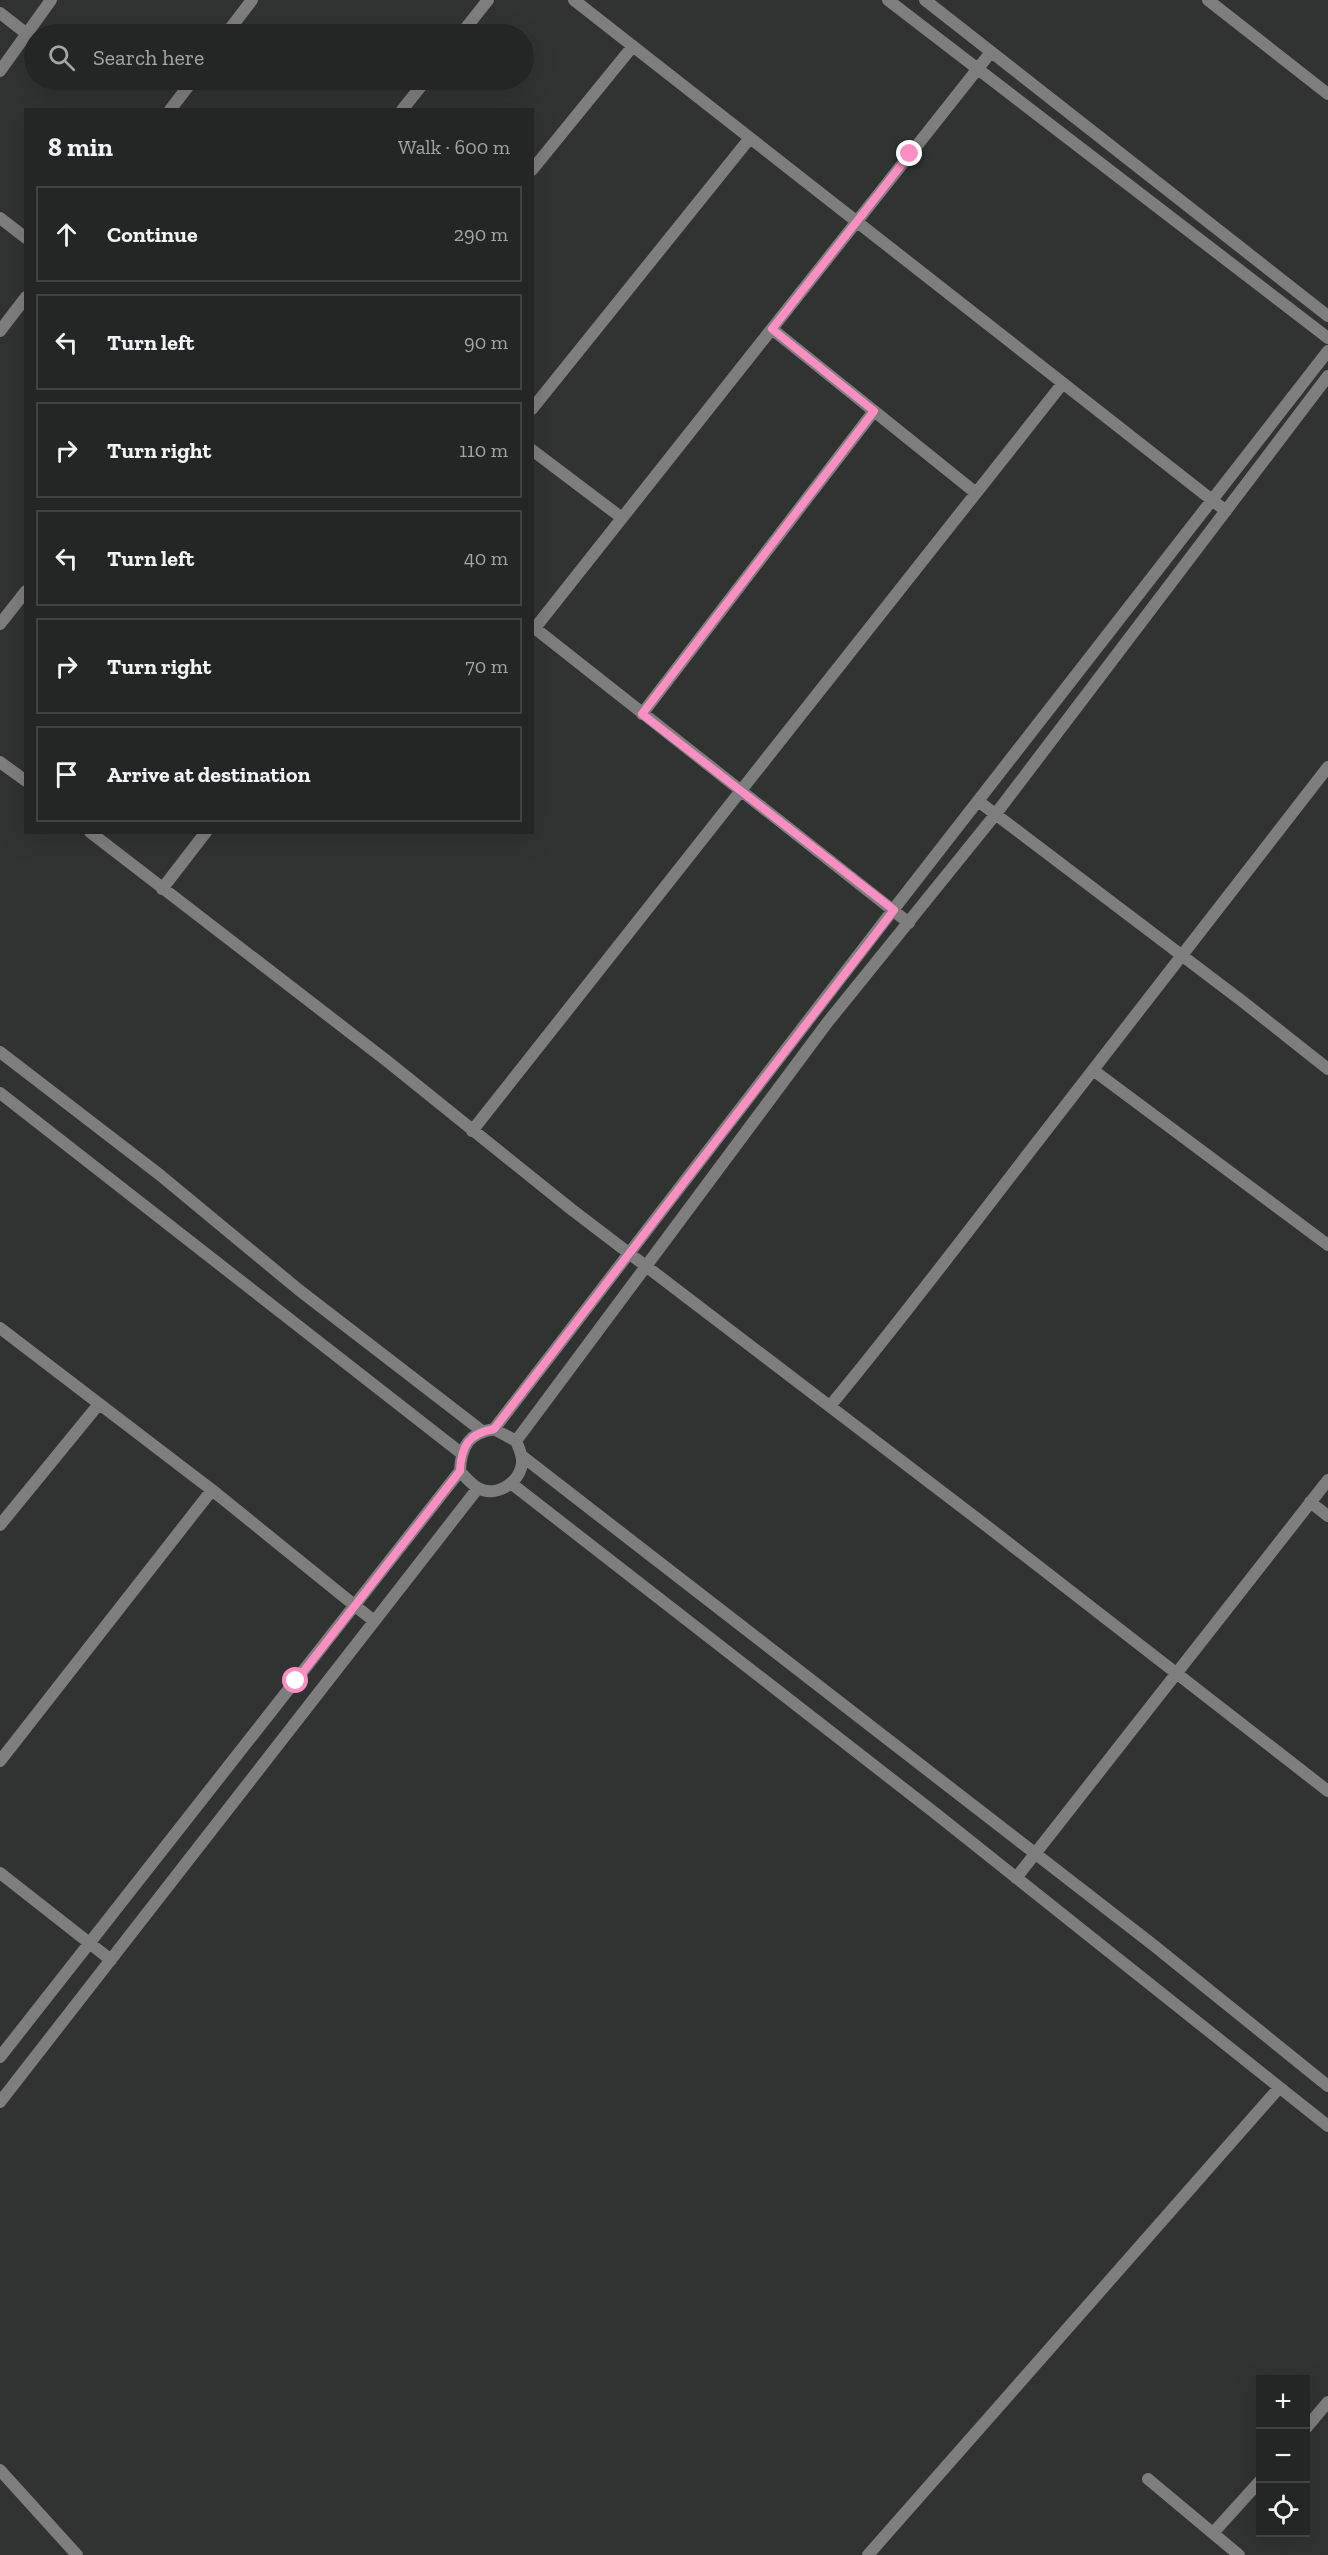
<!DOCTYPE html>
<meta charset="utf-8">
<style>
:root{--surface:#242625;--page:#2c2e2d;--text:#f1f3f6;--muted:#a3a5a7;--line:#414342}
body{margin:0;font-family:"Zilla Slab",serif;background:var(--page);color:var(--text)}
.controls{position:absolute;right:18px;bottom:18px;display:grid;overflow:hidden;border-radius:0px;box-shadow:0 6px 24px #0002}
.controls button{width:54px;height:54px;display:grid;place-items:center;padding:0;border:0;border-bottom:2px solid var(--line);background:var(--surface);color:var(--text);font:30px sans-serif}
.stop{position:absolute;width:18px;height:18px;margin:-14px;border:4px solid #fc8fc2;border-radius:50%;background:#fff}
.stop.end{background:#fc8fc2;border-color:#fff;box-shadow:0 2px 6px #0008}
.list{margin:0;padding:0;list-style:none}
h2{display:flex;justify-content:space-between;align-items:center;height:78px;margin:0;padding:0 24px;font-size:26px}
h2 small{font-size:20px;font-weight:400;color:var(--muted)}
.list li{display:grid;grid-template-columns:39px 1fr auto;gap:18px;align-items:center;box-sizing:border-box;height:96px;margin:0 12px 12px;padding:0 12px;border:2px solid var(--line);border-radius:0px}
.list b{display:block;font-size:22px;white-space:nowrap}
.list em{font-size:20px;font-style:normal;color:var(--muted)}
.icon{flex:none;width:33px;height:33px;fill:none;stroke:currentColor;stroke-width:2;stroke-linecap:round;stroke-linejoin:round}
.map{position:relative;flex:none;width:1328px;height:2555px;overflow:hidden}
.search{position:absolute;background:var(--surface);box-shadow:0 6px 24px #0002;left:24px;top:24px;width:510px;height:66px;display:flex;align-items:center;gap:15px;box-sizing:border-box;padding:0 21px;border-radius:33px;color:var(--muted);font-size:22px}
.panel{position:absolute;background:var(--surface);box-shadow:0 6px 24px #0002;left:24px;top:108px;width:510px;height:726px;border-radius:0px}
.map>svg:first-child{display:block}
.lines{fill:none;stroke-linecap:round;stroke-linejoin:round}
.minor{stroke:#7d7e7d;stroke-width:12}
.route{stroke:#fc8fc2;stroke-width:8}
</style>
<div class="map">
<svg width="1328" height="2555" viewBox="0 0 1328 2555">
<rect width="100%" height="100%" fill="#303331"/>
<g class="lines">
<path class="minor" d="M 574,0 L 1226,511
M 888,0 L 1328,338
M 925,0 L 1328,316
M 1208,0 L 1328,94
M 0,13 L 27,34
M 226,34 L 252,0
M 461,34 L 488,0
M 0,71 L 51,0
M 170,110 L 193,80
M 402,110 L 426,80
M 532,170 L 633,46
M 0,218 L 26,238
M 772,329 L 976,493
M 0,331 L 26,297
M 532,409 L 750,138
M 532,450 L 622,518
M 0,624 L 26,591
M 532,626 L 909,923
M 535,628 L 991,52
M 642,714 L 874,411
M 0,762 L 26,781
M 978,801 L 1242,1001 L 1328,1069
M 90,832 L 387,1061 L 571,1209 L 988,1527 L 1328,1791
M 162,889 L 206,832
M 0,1052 L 160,1175 L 299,1290 L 482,1431
M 1093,1070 L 1328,1245
M 0,1093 L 461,1453
M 472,1131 L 1063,383
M 0,1328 L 212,1490 L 374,1621
M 830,1406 C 903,1318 971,1227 1041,1137 C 1137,1014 1233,891 1328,767
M 494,1429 L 893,910 L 1328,351
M 516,1441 L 827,1023 L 995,815 L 1328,376
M 522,1456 L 1152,1944 L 1328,2086
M 512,1484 L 935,1813 L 1328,2126
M 1310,1502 L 1328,1516
M 0,1525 L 99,1404
M 0,1761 L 212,1490
M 0,1873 L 111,1960
M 1016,1878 L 1328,1480
M 0,2057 L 460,1471 C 461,1446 469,1433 494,1429 L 516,1441 C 519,1448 523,1456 522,1464 C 519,1483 496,1498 478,1488 C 471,1484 465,1477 460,1471
M 0,2102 L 478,1488
M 1306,2428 L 1328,2402
M 0,2470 L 77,2555
M 1148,2479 L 1239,2555
M 1213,2533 L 1260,2481
M 868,2555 L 1279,2088"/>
</g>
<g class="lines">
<path class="route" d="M 296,1681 L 460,1471 C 461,1446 469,1433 494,1429 L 894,910 L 642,714 L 874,411 L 772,329 L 910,154"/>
</g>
</svg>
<div class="controls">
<button>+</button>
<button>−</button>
<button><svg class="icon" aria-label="locate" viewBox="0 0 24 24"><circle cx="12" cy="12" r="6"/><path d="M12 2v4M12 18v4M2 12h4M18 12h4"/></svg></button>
</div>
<div class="stop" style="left:296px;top:1681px"></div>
<div class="stop end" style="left:910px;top:154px"></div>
<div class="search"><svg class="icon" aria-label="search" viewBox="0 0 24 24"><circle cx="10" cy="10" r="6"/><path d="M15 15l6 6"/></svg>Search here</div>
<section class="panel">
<h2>8 min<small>Walk · 600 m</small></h2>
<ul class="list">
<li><svg class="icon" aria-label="ahead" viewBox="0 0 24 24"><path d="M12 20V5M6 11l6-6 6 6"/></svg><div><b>Continue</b></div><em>290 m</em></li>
<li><svg class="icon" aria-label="left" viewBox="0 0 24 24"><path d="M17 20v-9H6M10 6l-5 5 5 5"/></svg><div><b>Turn left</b></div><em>90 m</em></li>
<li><svg class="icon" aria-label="right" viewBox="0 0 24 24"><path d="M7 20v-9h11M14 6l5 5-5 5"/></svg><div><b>Turn right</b></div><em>110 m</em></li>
<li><svg class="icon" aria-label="left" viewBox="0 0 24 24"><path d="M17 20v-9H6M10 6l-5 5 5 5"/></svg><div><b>Turn left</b></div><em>40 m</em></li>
<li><svg class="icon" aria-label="right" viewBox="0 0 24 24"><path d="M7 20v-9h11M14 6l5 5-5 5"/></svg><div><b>Turn right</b></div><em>70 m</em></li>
<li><svg class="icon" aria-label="arrive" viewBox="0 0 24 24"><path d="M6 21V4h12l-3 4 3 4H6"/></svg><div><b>Arrive at destination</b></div></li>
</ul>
</section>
</div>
